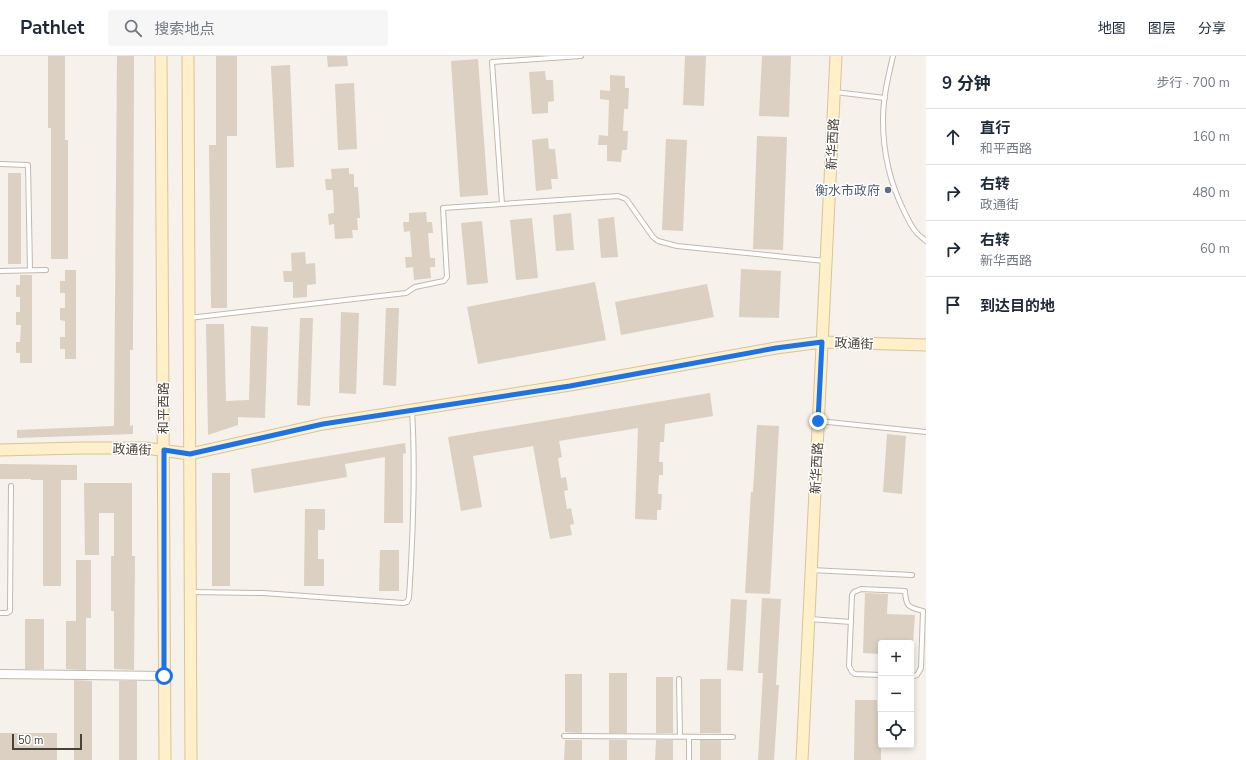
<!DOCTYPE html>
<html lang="zh">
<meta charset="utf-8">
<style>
:root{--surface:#fff;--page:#f6f6f7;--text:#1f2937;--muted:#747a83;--line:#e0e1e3}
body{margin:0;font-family:"Nunito Sans","Noto Sans SC",sans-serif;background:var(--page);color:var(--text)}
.controls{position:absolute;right:12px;bottom:12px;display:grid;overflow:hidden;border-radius:4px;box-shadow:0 2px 6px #0003}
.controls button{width:36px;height:36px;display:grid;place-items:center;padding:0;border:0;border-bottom:1px solid var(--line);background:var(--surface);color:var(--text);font:20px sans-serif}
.scale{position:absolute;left:12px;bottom:10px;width:70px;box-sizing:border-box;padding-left:4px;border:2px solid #4a4237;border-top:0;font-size:11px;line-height:14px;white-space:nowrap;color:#4a4237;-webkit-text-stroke:3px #fff;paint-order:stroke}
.stop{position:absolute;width:12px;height:12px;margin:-9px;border:3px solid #1a73e8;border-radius:50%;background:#fff}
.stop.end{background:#1a73e8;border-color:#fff;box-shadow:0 1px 4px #0008}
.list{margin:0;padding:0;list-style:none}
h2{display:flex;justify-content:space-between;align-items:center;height:52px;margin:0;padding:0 16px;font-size:17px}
h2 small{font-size:13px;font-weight:400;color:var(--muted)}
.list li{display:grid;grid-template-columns:26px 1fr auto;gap:12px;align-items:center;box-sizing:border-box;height:56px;padding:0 16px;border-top:1px solid var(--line)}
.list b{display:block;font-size:15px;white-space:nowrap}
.list p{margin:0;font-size:13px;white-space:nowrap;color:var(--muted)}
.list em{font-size:13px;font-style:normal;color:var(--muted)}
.icon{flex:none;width:22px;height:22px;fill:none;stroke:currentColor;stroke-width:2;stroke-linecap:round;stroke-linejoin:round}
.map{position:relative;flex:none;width:926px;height:704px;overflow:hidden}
header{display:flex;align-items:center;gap:24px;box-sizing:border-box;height:56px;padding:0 20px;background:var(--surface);border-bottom:1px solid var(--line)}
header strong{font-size:19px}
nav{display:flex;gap:22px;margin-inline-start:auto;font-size:14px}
.search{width:280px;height:36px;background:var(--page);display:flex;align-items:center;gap:10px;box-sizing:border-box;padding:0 14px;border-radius:4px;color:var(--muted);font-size:15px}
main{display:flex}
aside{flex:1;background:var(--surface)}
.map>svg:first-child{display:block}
.building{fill:#dbd0c1}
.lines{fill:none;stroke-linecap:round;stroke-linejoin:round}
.lane-casing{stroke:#c2b9ac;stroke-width:6}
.street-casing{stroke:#c2b9ac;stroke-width:10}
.secondary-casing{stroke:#d8c498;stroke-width:13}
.lane{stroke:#fff;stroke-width:4}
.street{stroke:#fff;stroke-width:8}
.secondary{stroke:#fff0ca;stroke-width:11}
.route{stroke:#1a73e8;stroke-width:5}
.service-dot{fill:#5c6f8a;stroke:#fff;stroke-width:1.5}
.labels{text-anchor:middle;stroke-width:3;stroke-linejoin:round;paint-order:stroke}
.street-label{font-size:13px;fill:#4a4237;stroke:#fff}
.service-label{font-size:13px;fill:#4e5e75;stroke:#fff;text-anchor:end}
</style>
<header>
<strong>Pathlet</strong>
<div class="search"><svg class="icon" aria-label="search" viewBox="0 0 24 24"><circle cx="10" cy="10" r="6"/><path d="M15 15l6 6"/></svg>搜索地点</div>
<nav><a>地图</a><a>图层</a><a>分享</a></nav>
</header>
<main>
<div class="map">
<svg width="926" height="704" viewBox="0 0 926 704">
<rect width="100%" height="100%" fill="#f6f1ea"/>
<path class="building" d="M 48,0 L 65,0 L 65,84 L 68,84 L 68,203 L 51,203 L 51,72 L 48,72 Z
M 117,0 L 134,0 L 133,294 L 130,294 L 130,370 L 133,369 L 133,378 L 17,382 L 17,374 L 114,370 Z
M 216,0 L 237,0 L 237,80 L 227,80 L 227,252 L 211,252 L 209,89 L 216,89 Z
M 327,0 L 347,0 L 348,10 L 328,11 Z
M 685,0 L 706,0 L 704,50 L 683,49 Z
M 762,0 L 791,0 L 789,61 L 759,60 Z
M 478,3 L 488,139 L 460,141 L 451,5 Z
M 290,9 L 294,111 L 276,112 L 271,10 Z
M 545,15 L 546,24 L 553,24 L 554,45 L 548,46 L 548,57 L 532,58 L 529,16 Z
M 610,19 L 625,20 L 625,32 L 629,32 L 628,53 L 624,53 L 623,75 L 628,75 L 627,94 L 622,94 L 621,106 L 607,105 L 607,89 L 598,89 L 599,79 L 608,80 L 609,44 L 600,43 L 600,34 L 610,35 Z
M 354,27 L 357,93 L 338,94 L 335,28 Z
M 757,80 L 787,81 L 783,194 L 753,193 Z
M 548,82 L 549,93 L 555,93 L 558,123 L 551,123 L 552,133 L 536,135 L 532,84 Z
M 666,83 L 687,84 L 683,175 L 662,174 Z
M 349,112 L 349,118 L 354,118 L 354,131 L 358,131 L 360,162 L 357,162 L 358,174 L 352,174 L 353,182 L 335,183 L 334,168 L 329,169 L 328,158 L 334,157 L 333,134 L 326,134 L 325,123 L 332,123 L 331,113 Z
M 8,117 L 21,117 L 21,208 L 8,208 Z
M 426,156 L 427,166 L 432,166 L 433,177 L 428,177 L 430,202 L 435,202 L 435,211 L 430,211 L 431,222 L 414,224 L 413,211 L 406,212 L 405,201 L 412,201 L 410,175 L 404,176 L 403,166 L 409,166 L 409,157 Z
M 571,157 L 574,194 L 556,195 L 553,159 Z
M 614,161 L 618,201 L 601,202 L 598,163 Z
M 532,162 L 538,222 L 516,224 L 510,164 Z
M 482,165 L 488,227 L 467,229 L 461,167 Z
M 305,196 L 306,208 L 315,207 L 316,228 L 307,229 L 307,241 L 293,242 L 293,226 L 284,226 L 283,215 L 292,215 L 291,197 Z
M 741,213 L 781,215 L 779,262 L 739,261 Z
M 65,214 L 76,214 L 76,303 L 65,303 L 65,293 L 60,293 L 60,281 L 65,281 L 65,265 L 60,264 L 60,252 L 65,252 L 65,237 L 60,237 L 60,225 L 65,225 Z
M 20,219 L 32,219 L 32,307 L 20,307 L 20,297 L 16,297 L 16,286 L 20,286 L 21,269 L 16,269 L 16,256 L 20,256 L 20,241 L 16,241 L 16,229 L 20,229 Z
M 595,226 L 606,284 L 478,308 L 467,251 Z
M 707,228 L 714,261 L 621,279 L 615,246 Z
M 386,252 L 399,252 L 396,330 L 383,329 Z
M 341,256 L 359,257 L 356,338 L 339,337 Z
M 300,262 L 313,262 L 310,350 L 297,349 Z
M 206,268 L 224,268 L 226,345 L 249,344 L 251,270 L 268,271 L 265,362 L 238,361 L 238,369 L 208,379 Z
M 710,337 L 713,360 L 665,368 L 664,386 L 660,386 L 659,406 L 663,406 L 663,419 L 659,419 L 658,438 L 662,438 L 661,454 L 657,454 L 657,464 L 635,463 L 638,372 L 559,385 L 562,401 L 558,402 L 561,422 L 566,421 L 568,434 L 564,435 L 567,453 L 571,452 L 574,468 L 570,469 L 572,479 L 550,483 L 533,390 L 473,400 L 482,451 L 461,455 L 448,381 Z
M 757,369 L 779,370 L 770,538 L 745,537 L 751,436 L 753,436 Z
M 887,378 L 906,380 L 902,438 L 883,436 Z
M 405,387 L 406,397 L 403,398 L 403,467 L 384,467 L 385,401 L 345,408 L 347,421 L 254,437 L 251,413 Z
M 0,408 L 77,409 L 77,424 L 61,424 L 61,530 L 43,530 L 43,424 L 31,424 L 31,423 L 0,423 Z
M 212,417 L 230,417 L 230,530 L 212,530 Z
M 84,427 L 132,427 L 132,500 L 135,500 L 134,614 L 114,613 L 114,555 L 111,555 L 111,500 L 114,500 L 114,457 L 99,457 L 99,499 L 85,499 Z
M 305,453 L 325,453 L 325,474 L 318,474 L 318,503 L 324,503 L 324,530 L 304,530 Z
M 380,494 L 399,494 L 399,535 L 379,535 Z
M 76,504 L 91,504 L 91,562 L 86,562 L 86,614 L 66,613 L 66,565 L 76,565 Z
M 865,537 L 888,538 L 887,558 L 915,559 L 913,587 L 881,587 L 881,598 L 863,597 Z
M 762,542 L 781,543 L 776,629 L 779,629 L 774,704 L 758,704 L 763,617 L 758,617 Z
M 731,543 L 747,544 L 743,615 L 727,614 Z
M 25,563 L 44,563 L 44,613 L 25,613 Z
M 609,617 L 627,617 L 627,677 L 609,677 Z
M 565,618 L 582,618 L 582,677 L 565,676 Z
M 656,621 L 673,621 L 673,677 L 656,677 Z
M 700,623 L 721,623 L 721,677 L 700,677 Z
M 74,624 L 92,625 L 92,704 L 74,704 Z
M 119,625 L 137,625 L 137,704 L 119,704 Z
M 855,644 L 877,644 L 877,655 L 881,655 L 881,704 L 854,704 Z
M 0,677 L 57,677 L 57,704 L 0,704 Z
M 565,684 L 582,684 L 582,704 L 564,704 Z
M 609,684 L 627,684 L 627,704 L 609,704 Z
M 656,684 L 673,684 L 673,704 L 655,704 Z
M 700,684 L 721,684 L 721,704 L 700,704 Z"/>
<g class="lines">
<defs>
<path id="lane" d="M 893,0 C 888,21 883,42 883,64 C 883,95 890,127 904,155 C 908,163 911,171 917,177 C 919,180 923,182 926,185
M 835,36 L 885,42
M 0,108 L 28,109 L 30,214
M 502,148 L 492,6 L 581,0
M 0,215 L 46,214
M 189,262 L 406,237 L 415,231 L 444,225 L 447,221 L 443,152 L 618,140 L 626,143 L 629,147 L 653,181 L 658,185 L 677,190 L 825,205
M 818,365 L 926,376
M 811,514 L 912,519
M 190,536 L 263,537 L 403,547 L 407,546 L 409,542 C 413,480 416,417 412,355
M 0,557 L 7,557 L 10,555 L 11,430
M 809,563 L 851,566
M 881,619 L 855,618 L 852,616 L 849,610 L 852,539 L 854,536 L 861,533 L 905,535 C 906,551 908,551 923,555 L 921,612 L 917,619 L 911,621
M 679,623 L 680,681
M 564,680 L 733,681
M 689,681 L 689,704"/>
<path id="street" d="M 0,618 L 164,620"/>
<path id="secondary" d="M 161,0 L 165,704
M 188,0 L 191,704
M 0,394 L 80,392 L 145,392 L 190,398 L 323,368 L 570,329 L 776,292 L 822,286 L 926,289
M 802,704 L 836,0"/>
</defs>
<use href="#lane" class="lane-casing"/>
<use href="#street" class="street-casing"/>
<use href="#secondary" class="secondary-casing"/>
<use href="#lane" class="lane"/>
<use href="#street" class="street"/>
<use href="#secondary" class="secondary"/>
</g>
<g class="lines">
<path class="route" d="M 164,620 L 164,394 L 190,398 L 323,368 L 570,330 L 776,292 L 822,286 L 818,365"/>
</g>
<circle class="service-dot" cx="888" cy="134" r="4"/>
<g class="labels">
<g class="street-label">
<text transform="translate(832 88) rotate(-87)" y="5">新华西路</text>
<text transform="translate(854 287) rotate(2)" y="5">政通街</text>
<text transform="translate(163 352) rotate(-90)" y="5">和平西路</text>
<text transform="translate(132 393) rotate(2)" y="5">政通街</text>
<text transform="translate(816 412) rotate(-87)" y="5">新华西路</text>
</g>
<g class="service-label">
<text x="880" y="139">衡水市政府</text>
</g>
</g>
</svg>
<div class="controls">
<button>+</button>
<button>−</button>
<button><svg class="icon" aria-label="locate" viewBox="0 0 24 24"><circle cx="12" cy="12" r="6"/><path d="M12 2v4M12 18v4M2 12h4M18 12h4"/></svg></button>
</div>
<div class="scale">50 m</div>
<div class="stop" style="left:164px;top:620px"></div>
<div class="stop end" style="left:818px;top:365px"></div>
</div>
<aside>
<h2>9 分钟<small>步行 · 700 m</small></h2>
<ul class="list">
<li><svg class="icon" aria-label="ahead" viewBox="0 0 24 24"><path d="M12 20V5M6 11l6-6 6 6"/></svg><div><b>直行</b><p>和平西路</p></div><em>160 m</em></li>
<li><svg class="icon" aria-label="right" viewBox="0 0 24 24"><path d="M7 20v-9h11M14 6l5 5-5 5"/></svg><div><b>右转</b><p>政通街</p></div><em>480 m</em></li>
<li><svg class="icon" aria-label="right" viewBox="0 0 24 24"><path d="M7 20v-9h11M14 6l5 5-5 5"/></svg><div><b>右转</b><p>新华西路</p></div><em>60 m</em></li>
<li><svg class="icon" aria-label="arrive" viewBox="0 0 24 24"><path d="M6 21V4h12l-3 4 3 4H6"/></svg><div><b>到达目的地</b></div></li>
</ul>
</aside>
</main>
